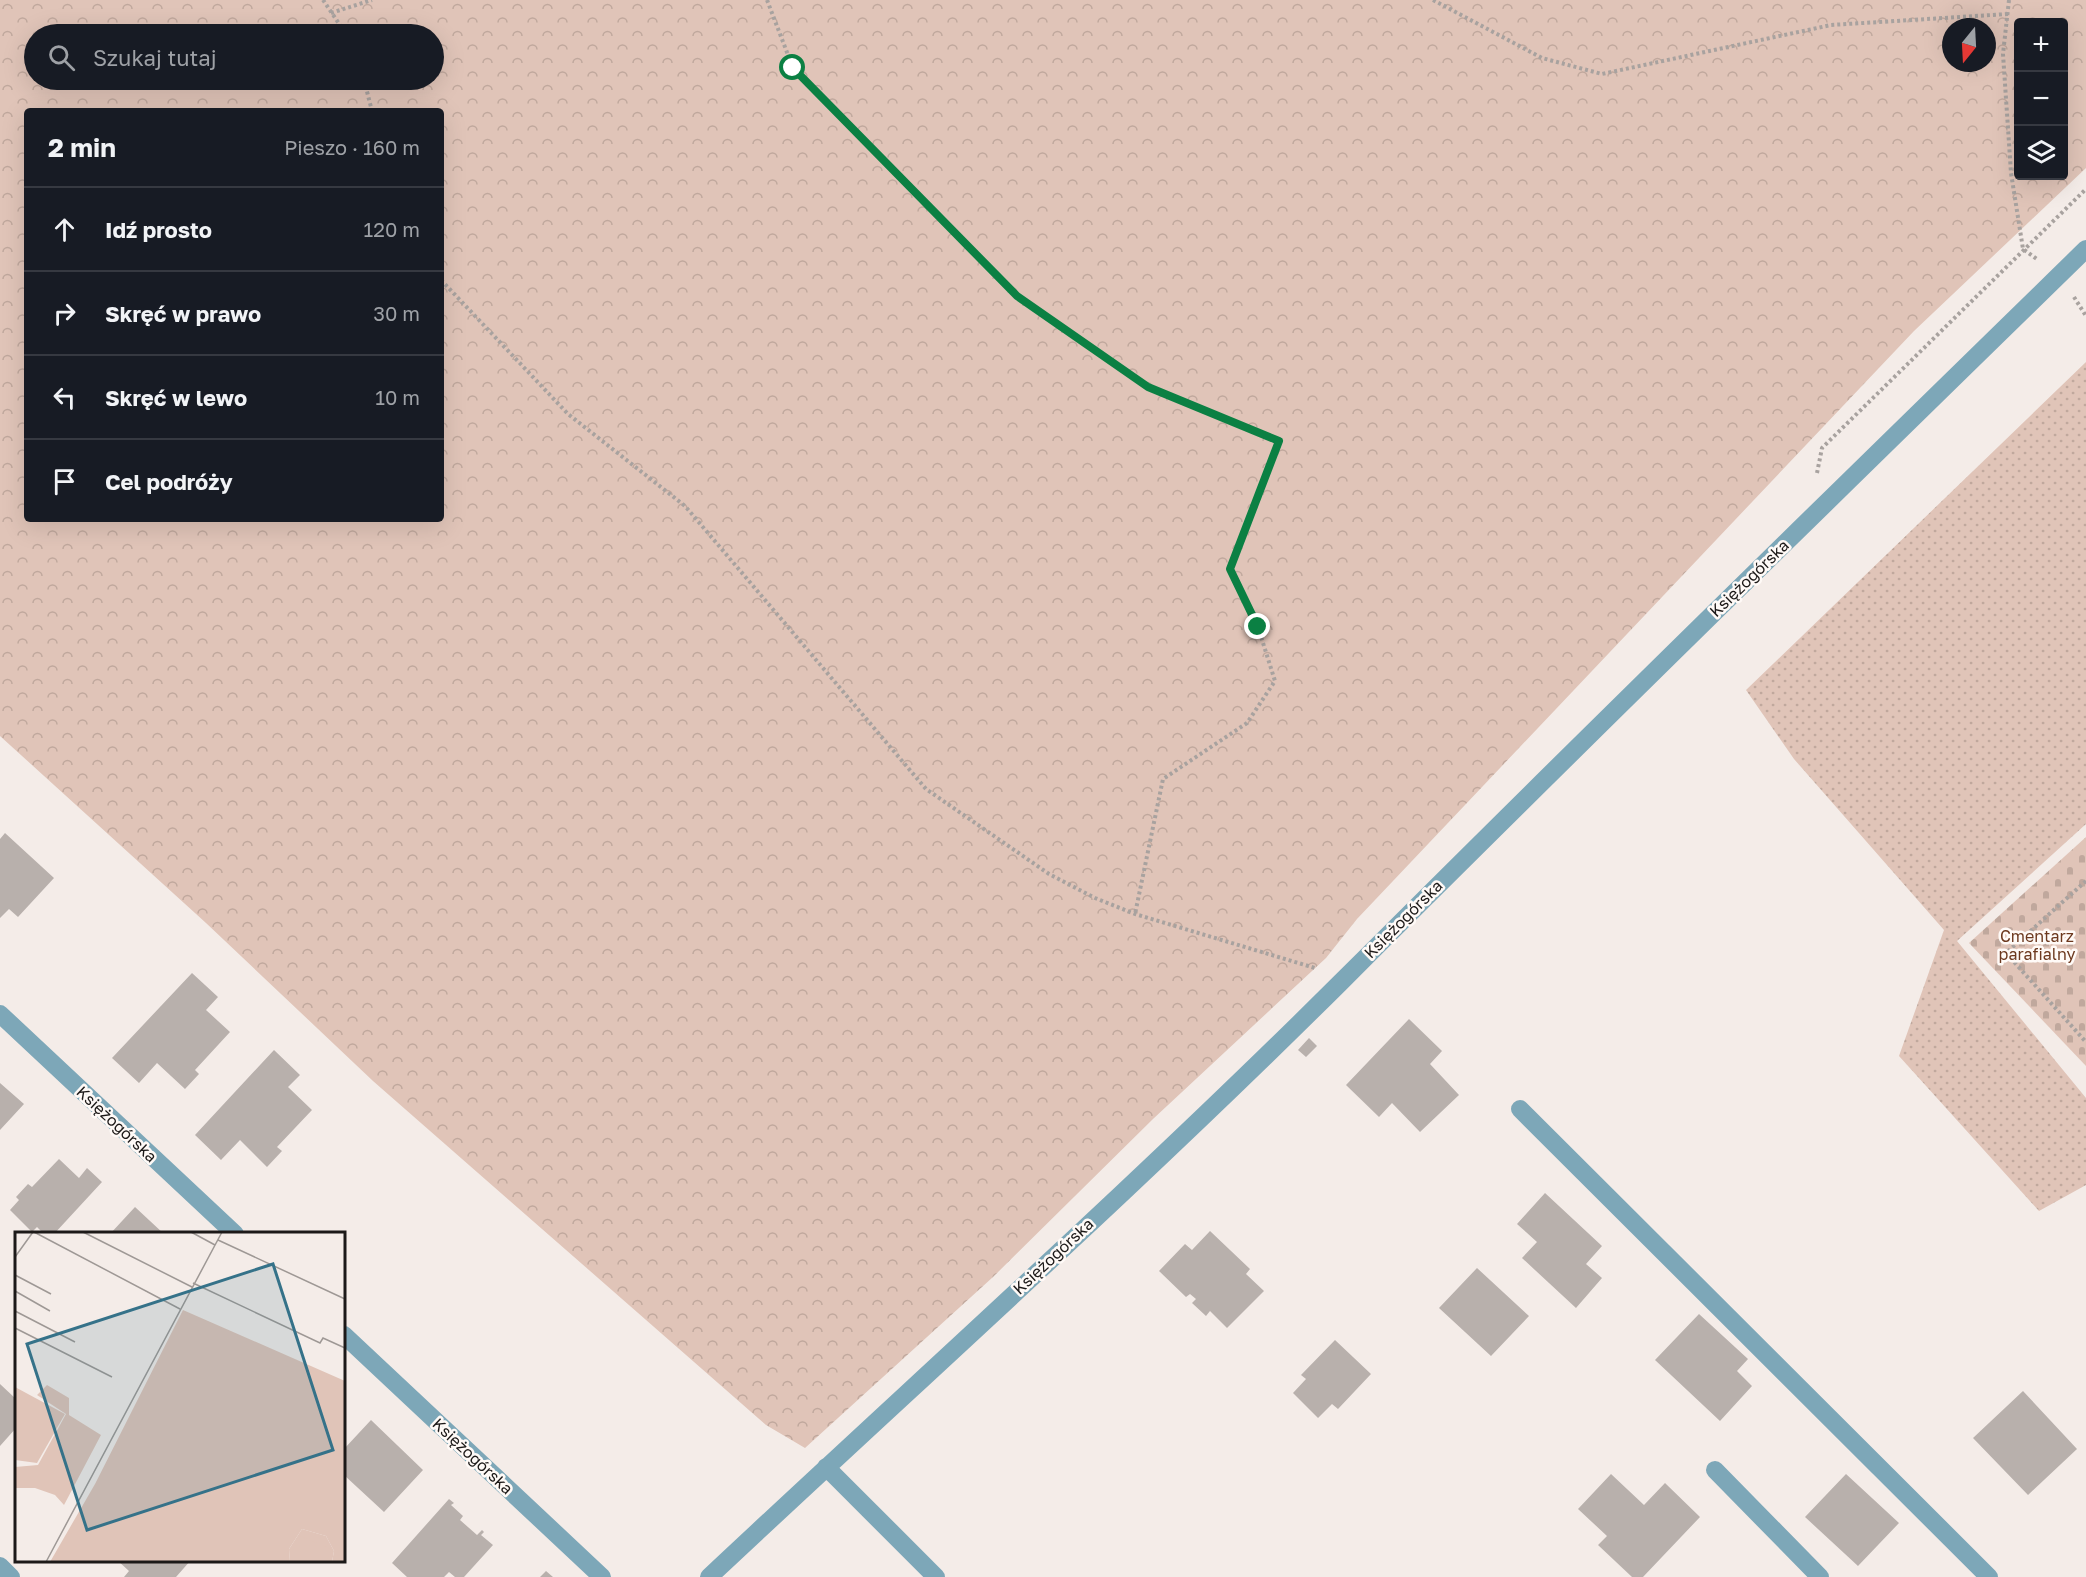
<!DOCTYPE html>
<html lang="pl">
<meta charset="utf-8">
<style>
:root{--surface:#171b24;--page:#242831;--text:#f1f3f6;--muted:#9ea1a6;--line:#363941}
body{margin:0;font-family:"Golos Text",sans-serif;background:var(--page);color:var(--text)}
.controls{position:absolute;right:18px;top:18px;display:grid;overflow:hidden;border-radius:6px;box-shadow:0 6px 24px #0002}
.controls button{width:54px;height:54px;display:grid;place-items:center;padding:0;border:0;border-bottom:2px solid var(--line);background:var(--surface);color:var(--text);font:30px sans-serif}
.compass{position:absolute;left:1942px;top:18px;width:54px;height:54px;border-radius:50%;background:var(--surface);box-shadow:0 6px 24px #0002;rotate:198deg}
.stop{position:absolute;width:18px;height:18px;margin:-14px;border:4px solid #0b8043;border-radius:50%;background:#fff}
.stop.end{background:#0b8043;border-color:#fff;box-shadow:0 2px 6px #0008}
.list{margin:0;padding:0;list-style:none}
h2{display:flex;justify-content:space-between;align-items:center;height:78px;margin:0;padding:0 24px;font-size:26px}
h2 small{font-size:20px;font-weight:400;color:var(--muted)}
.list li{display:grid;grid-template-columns:39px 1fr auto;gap:18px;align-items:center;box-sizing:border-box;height:84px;padding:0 24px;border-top:2px solid var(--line)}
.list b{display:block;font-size:22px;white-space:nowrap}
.list em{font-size:20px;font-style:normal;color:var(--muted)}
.icon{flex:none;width:33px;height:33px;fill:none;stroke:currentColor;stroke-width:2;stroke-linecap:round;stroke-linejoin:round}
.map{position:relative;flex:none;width:2086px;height:1577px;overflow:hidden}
.search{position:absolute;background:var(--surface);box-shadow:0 6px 24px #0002;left:24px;top:24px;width:420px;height:66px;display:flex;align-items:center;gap:15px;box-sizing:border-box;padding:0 21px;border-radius:33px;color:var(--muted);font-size:22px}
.panel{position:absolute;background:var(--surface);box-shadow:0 6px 24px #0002;left:24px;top:108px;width:420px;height:414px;border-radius:6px}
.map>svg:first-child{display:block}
.grass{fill:url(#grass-dots)}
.forest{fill:url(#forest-crowns);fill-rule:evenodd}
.cemetery{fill:url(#cemetery-stones)}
.building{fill:#b8b0ac}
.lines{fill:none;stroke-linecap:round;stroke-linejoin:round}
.path{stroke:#a8a29f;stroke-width:4;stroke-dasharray:3 3;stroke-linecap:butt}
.minor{stroke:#7da7b8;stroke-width:18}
.route{stroke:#0b8043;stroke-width:8}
.labels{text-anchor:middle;stroke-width:5;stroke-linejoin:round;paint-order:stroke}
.street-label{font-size:16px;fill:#1c1918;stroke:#fffaf7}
.park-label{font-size:16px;fill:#6c381e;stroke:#fffaf7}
.inset-road{fill:none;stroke:#9e9895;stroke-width:1.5}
.view{fill:#357289;fill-opacity:0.15;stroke:#357289;stroke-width:3}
.inset-edge{fill:none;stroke:#1c1918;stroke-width:3}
</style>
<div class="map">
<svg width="2086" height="1577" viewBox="0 0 2086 1577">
<defs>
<pattern id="grass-dots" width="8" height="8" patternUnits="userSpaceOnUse" patternTransform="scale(1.5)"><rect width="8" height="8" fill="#e0c4b8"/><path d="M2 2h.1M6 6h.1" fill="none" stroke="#c0a89d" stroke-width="1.8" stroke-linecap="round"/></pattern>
<pattern id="forest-crowns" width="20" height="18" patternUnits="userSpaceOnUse" patternTransform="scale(1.5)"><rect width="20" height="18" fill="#e0c4b8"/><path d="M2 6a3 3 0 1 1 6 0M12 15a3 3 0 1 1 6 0" fill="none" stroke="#c0a89d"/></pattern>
<pattern id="cemetery-stones" width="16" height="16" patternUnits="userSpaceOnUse" patternTransform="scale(1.5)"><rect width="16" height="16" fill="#e0c4b8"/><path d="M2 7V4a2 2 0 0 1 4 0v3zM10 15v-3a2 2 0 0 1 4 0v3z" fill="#c0a89d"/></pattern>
</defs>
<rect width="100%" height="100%" fill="#f4ece8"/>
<path class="grass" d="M 2086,362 L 2086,824 L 1957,941 L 2086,1098 L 2086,1185 L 2039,1211 L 1899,1056 L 1944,930 L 1794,759 L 1746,690 Z"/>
<path class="forest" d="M 0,0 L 2086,0 L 2086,168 L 1914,331 L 1357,919 L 1326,958 L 1153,1119 L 993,1277 L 805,1448 L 766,1425 L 373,1081 L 206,923 L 0,736 ZM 2018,22 L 2064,22 L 2064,176 L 2018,176 ZM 1951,27 L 1987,27 L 1987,63 L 1951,63 ZM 34,34 L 434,34 L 434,80 L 34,80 ZM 27,111 L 441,111 L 441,519 L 27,519 Z"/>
<path class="cemetery" d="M 2086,837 L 2086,1066 L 1969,943 Z"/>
<path class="building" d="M 5,833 L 54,878 L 18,917 L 9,909 L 0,918 L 0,839 Z
M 192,973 L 218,997 L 206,1010 L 230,1032 L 195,1070 L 199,1074 L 185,1089 L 157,1063 L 139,1083 L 112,1058 Z
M 1409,1019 L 1442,1051 L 1430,1064 L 1459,1095 L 1420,1132 L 1392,1103 L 1379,1117 L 1346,1085 Z
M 1309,1038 L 1317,1046 L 1306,1057 L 1298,1050 Z
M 274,1050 L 300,1075 L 288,1087 L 312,1110 L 277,1147 L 282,1151 L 267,1167 L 240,1140 L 221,1160 L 195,1135 Z
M 0,1083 L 24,1104 L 0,1130 Z
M 59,1159 L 79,1178 L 87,1168 L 102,1182 L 54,1234 L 44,1234 L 37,1227 L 32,1232 L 10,1210 L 19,1200 L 16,1197 L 28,1184 L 32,1187 Z
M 1545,1193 L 1602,1246 L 1586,1264 L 1602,1278 L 1576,1308 L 1522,1258 L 1537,1242 L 1517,1224 Z
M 135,1207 L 164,1234 L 110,1234 Z
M 1210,1231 L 1250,1269 L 1246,1274 L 1264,1291 L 1227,1328 L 1210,1311 L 1206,1316 L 1192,1303 L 1196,1299 L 1190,1294 L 1186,1297 L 1159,1271 L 1185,1244 L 1192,1250 Z
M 1477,1268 L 1529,1316 L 1491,1356 L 1439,1308 Z
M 1699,1314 L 1748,1359 L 1737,1371 L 1752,1386 L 1720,1421 L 1655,1360 Z
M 1335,1340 L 1371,1374 L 1338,1409 L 1332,1404 L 1318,1418 L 1293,1393 L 1306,1379 L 1301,1375 Z
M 0,1384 L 16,1399 L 16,1428 L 0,1446 Z
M 2023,1391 L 2077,1449 L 2028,1495 L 1973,1438 Z
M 371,1420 L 423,1470 L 384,1512 L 344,1475 L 344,1449 Z
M 1611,1474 L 1644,1505 L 1665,1483 L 1700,1517 L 1643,1577 L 1632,1577 L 1598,1545 L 1607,1536 L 1578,1509 Z
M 1846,1474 L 1899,1523 L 1858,1566 L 1805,1517 Z
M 449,1499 L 454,1503 L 451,1505 L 463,1516 L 460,1520 L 477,1535 L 482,1530 L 484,1532 L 481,1535 L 493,1545 L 464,1577 L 455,1577 L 449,1572 L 444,1577 L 407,1577 L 392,1563 Z
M 117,1560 L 191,1560 L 176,1577 L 124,1577 L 129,1571 Z
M 546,1571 L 553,1577 L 540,1577 Z"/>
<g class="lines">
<path class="path" d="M 323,0 L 346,34
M 767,0 L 793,68 L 1017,296 L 1148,387 L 1279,441 L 1230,569 L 1258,627 L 1275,681 L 1247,723 L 1163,779 L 1135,914
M 1433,0 L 1542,58 L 1602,74 L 1831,25 L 2008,14
M 2009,0 L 2003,54 L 2011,173 L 2023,249 L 2038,260
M 331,13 L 372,0
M 364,80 L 372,111
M 441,280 L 568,414 L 685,506 L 926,789 L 1049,874 L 1095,898 L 1135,914 L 1315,968
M 2074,297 L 2086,316
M 1817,473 L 1822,448 L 2086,189
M 2086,881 L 2006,953 L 2086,1042"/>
<path class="minor" d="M 0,1014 L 235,1234
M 1520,1109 L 1989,1577
M 344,1335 L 602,1577
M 826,1467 L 936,1577
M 1715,1470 L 1820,1577
M 0,1566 L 11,1577
M 709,1577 C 919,1380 1135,1187 1339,984 C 1586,737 1836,493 2086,249"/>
</g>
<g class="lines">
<path class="route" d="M 793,68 L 1017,296 L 1148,387 L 1279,441 L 1230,569 L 1258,627"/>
</g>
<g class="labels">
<g class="street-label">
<text transform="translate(1749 578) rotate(-44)" y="6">Księżogórska</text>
<text transform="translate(1403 919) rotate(-45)" y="6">Księżogórska</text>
<text transform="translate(117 1124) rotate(43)" y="6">Księżogórska</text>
<text transform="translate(1053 1256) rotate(-43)" y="6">Księżogórska</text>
<text transform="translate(473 1456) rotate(43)" y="6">Księżogórska</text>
</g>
<g class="park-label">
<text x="2037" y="942">Cmentarz<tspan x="2037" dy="18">parafialny</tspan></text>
</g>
</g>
<g transform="translate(15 1232)">
<rect width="330" height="330" fill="#f4ece8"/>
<path d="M 32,153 L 54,166 L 54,183 L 86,203 L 49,273 L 40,263 L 20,256 L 0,256 L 0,235 L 23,233 L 51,182 L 22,163 ZM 287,297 L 311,304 L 319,319 L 317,330 L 275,330 L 274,317 Z" fill="#e0c4b8"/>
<path d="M 168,78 L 330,149 L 330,330 L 317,330 L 319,319 L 311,304 L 287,297 L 274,317 L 275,330 L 35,330 L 80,252 Z" fill="#e0c4b8"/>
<path d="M 0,155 L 50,182 L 22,231 L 0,228 Z" fill="#e0c4b8"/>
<path d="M 285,304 L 316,317 L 311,330 L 283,330 L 276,322 Z" fill="#e0c4b8"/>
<path class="inset-road" d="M 19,0 L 165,77M 68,0 L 177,55M 176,0 L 200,13M 203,8 L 330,67M 0,25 L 18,0M 0,43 L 36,62M 178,51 L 305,111 L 308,106 L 330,116M 0,59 L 35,79M 0,79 L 60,110M 0,96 L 97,145M 31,330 L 207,0"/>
<path class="view" d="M 258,32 L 318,218 L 72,298 L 12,112 Z"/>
<rect width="330" height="330" class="inset-edge"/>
</g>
</svg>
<div class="controls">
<button>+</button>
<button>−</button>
<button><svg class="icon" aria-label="layers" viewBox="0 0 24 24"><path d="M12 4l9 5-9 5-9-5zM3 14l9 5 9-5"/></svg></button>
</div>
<svg class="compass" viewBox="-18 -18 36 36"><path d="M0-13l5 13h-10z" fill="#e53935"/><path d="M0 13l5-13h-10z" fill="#9ea1a6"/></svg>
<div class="stop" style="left:793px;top:68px"></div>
<div class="stop end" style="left:1258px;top:627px"></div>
<div class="search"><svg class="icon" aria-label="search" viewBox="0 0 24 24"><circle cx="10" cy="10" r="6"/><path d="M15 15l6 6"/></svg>Szukaj tutaj</div>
<section class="panel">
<h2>2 min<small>Pieszo · 160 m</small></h2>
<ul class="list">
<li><svg class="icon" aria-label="ahead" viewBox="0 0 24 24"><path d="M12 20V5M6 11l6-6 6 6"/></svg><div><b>Idź prosto</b></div><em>120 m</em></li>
<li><svg class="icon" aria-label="right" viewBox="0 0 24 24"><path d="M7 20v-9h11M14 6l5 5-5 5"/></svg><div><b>Skręć w prawo</b></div><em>30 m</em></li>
<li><svg class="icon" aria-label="left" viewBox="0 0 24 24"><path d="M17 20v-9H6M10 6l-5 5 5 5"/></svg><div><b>Skręć w lewo</b></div><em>10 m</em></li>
<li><svg class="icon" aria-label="arrive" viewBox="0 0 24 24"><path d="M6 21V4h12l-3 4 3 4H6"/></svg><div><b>Cel podróży</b></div></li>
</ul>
</section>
</div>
